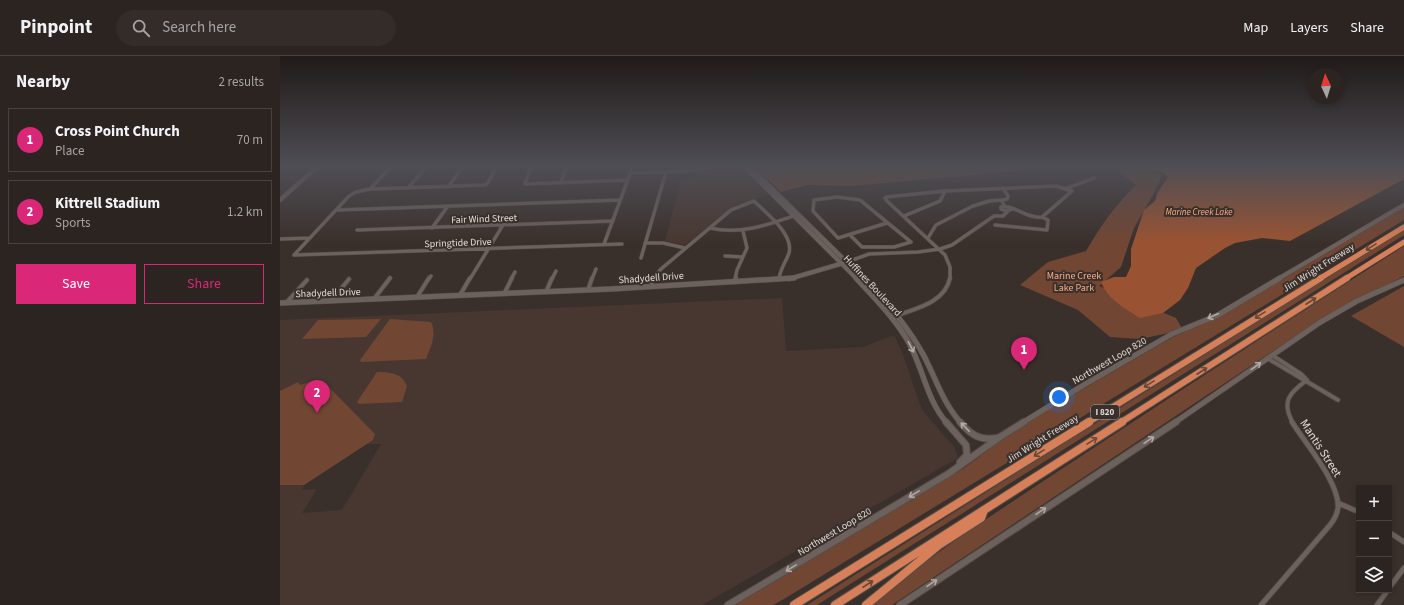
<!DOCTYPE html>
<meta charset="utf-8">
<style>
:root{--surface:#2c2420;--page:#342c29;--text:#f1f3f6;--muted:#a6a4a5;--line:#48413e;--accent:#db2777}
body{margin:0;font-family:"Source Sans 3",sans-serif;background:var(--page);color:var(--text)}
.controls{position:absolute;right:12px;bottom:12px;display:grid;overflow:hidden;border-radius:0px;box-shadow:0 2px 6px #0003}
.controls button{width:36px;height:36px;display:grid;place-items:center;padding:0;border:0;border-bottom:1px solid var(--line);background:var(--surface);color:var(--text);font:20px sans-serif}
.compass{position:absolute;left:1028px;top:12px;width:36px;height:36px;border-radius:50%;background:var(--surface);box-shadow:0 2px 6px #0003;rotate:356deg}
.you{position:absolute;left:779px;top:341px;width:14px;height:14px;margin:-10px;border:3px solid #fff;border-radius:50%;background:#1a73e8;box-shadow:0 0 0 6px #1a73e833}
.badge{display:grid;place-items:center;width:26px;height:26px;border-radius:50%;background:var(--accent);color:#fff;font-size:13px;font-weight:700}
.pin{position:absolute;translate:-50% -33px;filter:drop-shadow(0 1px 2px #0008)}
.pin::after{content:'';position:absolute;top:21px;width:14px;height:12px;background:inherit;clip-path:polygon(0 0,100% 0,50% 100%)}
.list{margin:0;padding:0;list-style:none}
h2{display:flex;justify-content:space-between;align-items:center;height:52px;margin:0;padding:0 16px;font-size:17px}
h2 small{font-size:13px;font-weight:400;color:var(--muted)}
.list li{display:grid;grid-template-columns:26px 1fr auto;gap:12px;align-items:center;box-sizing:border-box;height:64px;margin:0 8px 8px;padding:0 8px;border:1px solid var(--line);border-radius:0px}
.list b{display:block;font-size:15px;white-space:nowrap}
.list p{margin:0;font-size:13px;white-space:nowrap;color:var(--muted)}
.list em{font-size:13px;font-style:normal;color:var(--muted)}
.actions{display:flex;gap:8px;padding:12px 16px}
.actions a{flex:1;padding:9px 0;border:1px solid var(--accent);border-radius:0px;text-align:center;font-size:14px;color:var(--accent)}
.actions .main{background:var(--accent);color:#fff}
.icon{flex:none;width:22px;height:22px;fill:none;stroke:currentColor;stroke-width:2;stroke-linecap:round;stroke-linejoin:round}
.map{position:relative;flex:none;width:1124px;height:549px;overflow:hidden}
header{display:flex;align-items:center;gap:24px;box-sizing:border-box;height:56px;padding:0 20px;background:var(--surface);border-bottom:1px solid var(--line)}
header strong{font-size:19px}
nav{display:flex;gap:22px;margin-inline-start:auto;font-size:14px}
.search{width:280px;height:36px;background:var(--page);display:flex;align-items:center;gap:10px;box-sizing:border-box;padding:0 14px;border-radius:22px;color:var(--muted);font-size:15px}
main{display:flex}
aside{flex:1;background:var(--surface)}
.map>svg:first-child{display:block}
.built{fill:#483730;fill-rule:evenodd}
.green{fill:#714633}
.water{fill:#9a5332}
.lines{fill:none;stroke-linecap:round;stroke-linejoin:round}
.street-far2-casing{stroke:#564e4a;stroke-width:4}
.street-far1-casing{stroke:#564e4a;stroke-width:5}
.street-casing{stroke:#564e4a;stroke-width:6}
.secondary-far2-casing{stroke:#564e4a;stroke-width:5}
.secondary-far1-casing{stroke:#564e4a;stroke-width:6}
.secondary-casing{stroke:#564e4a;stroke-width:8}
.highway-far2-casing{stroke:#564e4a;stroke-width:6}
.highway-far1-casing{stroke:#564e4a;stroke-width:8}
.highway-casing{stroke:#564e4a;stroke-width:10}
.street-far2{stroke:#6c615c;stroke-width:3}
.street-far1{stroke:#6c615c;stroke-width:3.5}
.street{stroke:#6c615c;stroke-width:4.5}
.secondary-far2{stroke:#6c615c;stroke-width:4}
.secondary-far1{stroke:#6c615c;stroke-width:5}
.secondary{stroke:#6c615c;stroke-width:6}
.highway-far2{stroke:#d77f58;stroke-width:5}
.highway-far1{stroke:#d77f58;stroke-width:6}
.highway{stroke:#d77f58;stroke-width:8}
.oneway{stroke:#694838}
.oneway2{stroke:#b2a9a5}
.labels{text-anchor:middle;stroke-width:4;stroke-linejoin:round;paint-order:stroke}
.far-water-label{font-size:9px;font-style:italic;fill:#fcaa86;stroke:#3a302b}
.shield{fill:#3a302b;stroke:#aea6a3;stroke-width:1}
.shield-label{font-size:9px;font-weight:bold;fill:#e0d9d6}
.street-label{font-size:10px;fill:#e0d9d6;stroke:#3a302b}
.park-label{font-size:10px;fill:#fba985;stroke:#3a302b}
.near-street-label{font-size:12px;fill:#e0d9d6;stroke:#3a302b}
</style>
<header>
<strong>Pinpoint</strong>
<div class="search"><svg class="icon" aria-label="search" viewBox="0 0 24 24"><circle cx="10" cy="10" r="6"/><path d="M15 15l6 6"/></svg>Search here</div>
<nav><a>Map</a><a>Layers</a><a>Share</a></nav>
</header>
<main>
<aside>
<h2>Nearby<small>2 results</small></h2>
<ul class="list">
<li><span class="badge">1</span><div><b>Cross Point Church</b><p>Place</p></div><em>70 m</em></li>
<li><span class="badge">2</span><div><b>Kittrell Stadium</b><p>Sports</p></div><em>1.2 km</em></li>
</ul>
<div class="actions"><a class="main">Save</a><a>Share</a></div>
</aside>
<div class="map">
<svg width="1124" height="549" viewBox="0 0 1124 549">
<rect width="100%" height="100%" fill="#3a302b"/>
<path class="built" d="M 440,110 L 460,110 L 489,139 L 454,150 L 405,189 L 385,185 L 401,124 L 414,122 L 415,115 Z
M 502,242 L 506,295 L 584,291 L 614,279 L 622,296 L 639,346 L 643,355 L 675,392 L 678,402 L 422,549 L 0,549 L 0,264 ZM 87,388 L 101,388 L 62,454 L 22,457 L 37,433 L 22,434 L 24,429 Z"/>
<path class="green" d="M 474,110 L 861,110 L 870,112 L 882,119 L 874,137 L 854,172 L 841,211 L 819,230 L 896,262 L 903,274 L 860,283 L 830,281 L 798,254 L 740,229 L 768,206 L 806,195 C 821,170 834,150 856,129 L 836,113 L 789,110 L 571,130 L 527,129 L 501,136 Z
M 1124,151 L 1124,164 L 504,543 L 493,549 L 454,549 L 684,412 L 742,369 L 801,334 L 893,281 L 944,258 Z
M 1124,173 L 1124,179 L 537,549 L 527,549 Z
M 1124,190 L 1124,220 L 1044,261 L 612,549 L 590,549 C 660,491 737,443 812,393 C 916,324 1020,257 1124,190 Z
M 1124,230 L 1124,291 L 1071,260 Z
M 101,263 L 86,281 L 22,283 L 38,264 Z
M 110,263 L 151,266 C 157,279 151,290 146,303 L 81,306 L 80,304 Z
M 97,316 C 110,316 122,317 127,330 L 122,346 L 79,348 L 77,346 Z
M 33,325 L 43,325 L 95,378 L 93,384 L 24,429 L 0,429 L 0,335 L 18,326 L 20,329 Z"/>
<path class="water" d="M 863,110 L 1124,110 L 1124,123 L 1010,185 L 982,182 L 955,187 L 945,192 L 916,212 L 908,232 L 900,244 L 883,257 L 860,262 C 846,253 827,243 821,226 L 834,221 L 846,221 L 851,210 L 851,193 L 864,154 L 875,145 L 878,136 L 888,121 L 884,117 Z"/>
<g class="lines">
<defs>
<path id="street-far2" d="M 217,110 L 207,128 L 204,129 L 90,133 L 76,136 L 69,140 L 14,199 L 342,188
M 251,110 L 245,128 L 348,124
M 351,117 L 412,115 L 435,110
M 281,127 L 287,110
M 168,131 L 183,110
M 128,132 L 147,110
M 723,132 L 728,140 L 727,143 L 722,144 L 724,150
M 90,133 L 112,110
M 785,133 L 814,122
M 732,153 L 726,155 L 721,153 L 721,151 C 734,148 746,163 762,161
M 57,154 L 340,144
M 624,160 L 660,145 L 665,135
M 762,161 L 792,135
M 715,169 L 767,174 L 768,164 L 762,161
M 152,172 L 168,150
M 430,172 C 461,179 487,169 516,159
M 77,174 L 333,165
M 570,179 L 582,191 L 614,191 L 631,186 L 580,144 L 557,141 L 534,144 L 533,155 L 558,182 L 607,167
M 648,182 L 656,169 L 693,150 L 709,145 L 722,144
M 0,183 L 30,182
M 365,187 L 383,187 L 405,192
M 324,188 L 353,110
M 445,200 L 463,201
M 361,202 L 386,116
M 567,206 L 589,198 L 638,196 L 660,193 L 672,189 L 714,160 L 723,160 L 728,155
M 109,223 L 110,222
M 149,223 L 151,220
M 190,223 L 223,169
M 231,223 L 235,216
M 272,223 L 276,215
M 312,223 L 316,213
M 373,223 L 381,213 L 451,154 L 474,145 C 486,157 514,178 509,197 C 506,206 500,213 499,223
M 455,223 L 457,214 L 467,192 L 463,175
M 670,223 L 670,211 L 665,199 L 607,145 L 605,142 L 606,141 L 665,135 L 776,130 L 792,135"/>
<path id="street-far1" d="M 455,226 L 456,222
M 371,230 L 373,222
M 308,234 L 312,222
M 266,236 L 272,222
M 224,238 L 232,222
M 180,239 L 190,222
M 137,241 L 149,222
M 94,243 L 110,222
M 51,245 L 69,223
M 7,246 L 27,224
M 618,259 C 638,252 665,246 670,222
M 992,299 L 1021,318 L 1026,323
M 987,302 L 1058,344
M 1013,367 C 1001,346 1009,337 1027,324"/>
<path id="street" d="M 1058,447 L 1079,456
M 1109,476 L 1124,486
M 1109,532 L 1124,512
M 981,549 L 1050,469 C 1054,464 1057,459 1058,452 C 1060,427 1025,387 1012,366
M 1097,549 L 1108,534"/>
<path id="secondary-far2" d="M 464,110 L 577,223
M 469,110 L 584,223
M 0,144 L 38,110
M 509,223 L 567,206
M 998,223 L 1124,149"/>
<path id="secondary-far1" d="M 576,222 C 595,243 615,262 629,287 C 643,312 647,345 667,367
M 583,222 C 607,246 628,270 644,300 C 656,323 663,347 681,367
M 0,247 L 331,233 L 514,222
M 742,367 L 802,330 L 892,278 L 938,259 L 1000,222
M 894,367 L 1039,267 L 1077,245 L 1124,224"/>
<path id="secondary" d="M 666,366 L 686,389 L 687,399 L 680,406
M 680,366 C 691,379 700,385 717,382
M 448,549 L 668,418 L 720,381 L 744,366
M 620,549 L 896,366"/>
<path id="highway-far2" d="M 1039,223 L 1124,171
M 1065,223 L 1124,186"/>
<path id="highway-far1" d="M 807,367 L 1041,222
M 840,367 L 1067,222"/>
<path id="highway" d="M 514,549 L 809,366
M 555,549 L 842,366
M 586,549 L 659,489 L 701,462 L 704,454"/>
</defs>
<use href="#street-far2" class="street-far2-casing"/>
<use href="#street-far1" class="street-far1-casing"/>
<use href="#street" class="street-casing"/>
<use href="#secondary-far2" class="secondary-far2-casing"/>
<use href="#secondary-far1" class="secondary-far1-casing"/>
<use href="#secondary" class="secondary-casing"/>
<use href="#highway-far2" class="highway-far2-casing"/>
<use href="#highway-far1" class="highway-far1-casing"/>
<use href="#highway" class="highway-casing"/>
<use href="#street-far2" class="street-far2"/>
<use href="#street-far1" class="street-far1"/>
<use href="#street" class="street"/>
<use href="#secondary-far2" class="secondary-far2"/>
<use href="#secondary-far1" class="secondary-far1"/>
<use href="#secondary" class="secondary"/>
<use href="#highway-far2" class="highway-far2"/>
<use href="#highway-far1" class="highway-far1"/>
<use href="#highway" class="highway"/>
</g>
<defs><path id="oneway-shaft" d="M-6 0H5M1.5-3L5.5 0L1.5 3" fill="none" stroke-width="1.6" stroke-linecap="round" stroke-linejoin="round"/></defs>
<g class="oneway">
<use href="#oneway-shaft" transform="translate(1091 191) rotate(148)"/>
<use href="#oneway-shaft" transform="translate(1031 245) rotate(-33)"/>
<use href="#oneway-shaft" transform="translate(980 259) rotate(148)"/>
<use href="#oneway-shaft" transform="translate(922 315) rotate(-33)"/>
<use href="#oneway-shaft" transform="translate(869 328) rotate(148)"/>
<use href="#oneway-shaft" transform="translate(812 385) rotate(-32)"/>
<use href="#oneway-shaft" transform="translate(759 397) rotate(148)"/>
<use href="#oneway-shaft" transform="translate(588 528) rotate(-33)"/>
</g>
<g class="oneway2">
<use href="#oneway-shaft" transform="translate(933 260) rotate(155)"/>
<use href="#oneway-shaft" transform="translate(631 291) rotate(63)"/>
<use href="#oneway-shaft" transform="translate(976 310) rotate(-36)"/>
<use href="#oneway-shaft" transform="translate(685 371) rotate(-134)"/>
<use href="#oneway-shaft" transform="translate(869 384) rotate(-34)"/>
<use href="#oneway-shaft" transform="translate(634 438) rotate(149)"/>
<use href="#oneway-shaft" transform="translate(761 455) rotate(-34)"/>
<use href="#oneway-shaft" transform="translate(511 512) rotate(149)"/>
<use href="#oneway-shaft" transform="translate(652 527) rotate(-34)"/>
</g>
<linearGradient id="sky" x2="0" y2="1"><stop stop-color="#201a18"/><stop offset="0.59" stop-color="#4f4e55"/><stop offset="1" stop-color="#4f4e55" stop-opacity="0"/></linearGradient>
<rect width="1124" height="187" fill="url(#sky)"/>
<g class="labels">
<g class="far-water-label">
<text x="919" y="159">Marine Creek Lake</text>
</g>
<rect class="shield" x="811" y="349" width="28" height="14" rx="3"/>
<g class="shield-label">
<text x="825" y="359">I 820</text>
</g>
<g class="street-label">
<text transform="translate(204 162) rotate(-2)" y="4">Fair Wind Street</text>
<text transform="translate(178 186) rotate(-2)" y="4">Springtide Drive</text>
<text transform="translate(1038 211) rotate(-32)" y="4">Jim Wright Freeway</text>
<text transform="translate(371 221) rotate(-4)" y="4">Shadydell Drive</text>
<text transform="translate(593 229) rotate(47)" y="4">Huffines Boulevard</text>
<text transform="translate(48 236) rotate(-2)" y="4">Shadydell Drive</text>
<text transform="translate(829 304) rotate(-30)" y="4">Northwest Loop 820</text>
<text transform="translate(762 382) rotate(-32)" y="4">Jim Wright Freeway</text>
<text transform="translate(554 475) rotate(-31)" y="4">Northwest Loop 820</text>
</g>
<g class="park-label">
<text x="794" y="223">Marine Creek<tspan x="794" dy="12">Lake Park</tspan></text>
</g>
<g class="near-street-label">
<text transform="translate(1041 392) rotate(57)" y="4">Mantis Street</text>
</g>
</g>
</svg>
<div class="controls">
<button>+</button>
<button>−</button>
<button><svg class="icon" aria-label="layers" viewBox="0 0 24 24"><path d="M12 4l9 5-9 5-9-5zM3 14l9 5 9-5"/></svg></button>
</div>
<svg class="compass" viewBox="-18 -18 36 36"><path d="M0-13l5 13h-10z" fill="#e53935"/><path d="M0 13l5-13h-10z" fill="#a6a4a5"/></svg>
<div class="you"></div>
<div class="pin badge" style="left:744px;top:314px">1</div>
<div class="pin badge" style="left:37px;top:357px">2</div>
</div>
</main>
